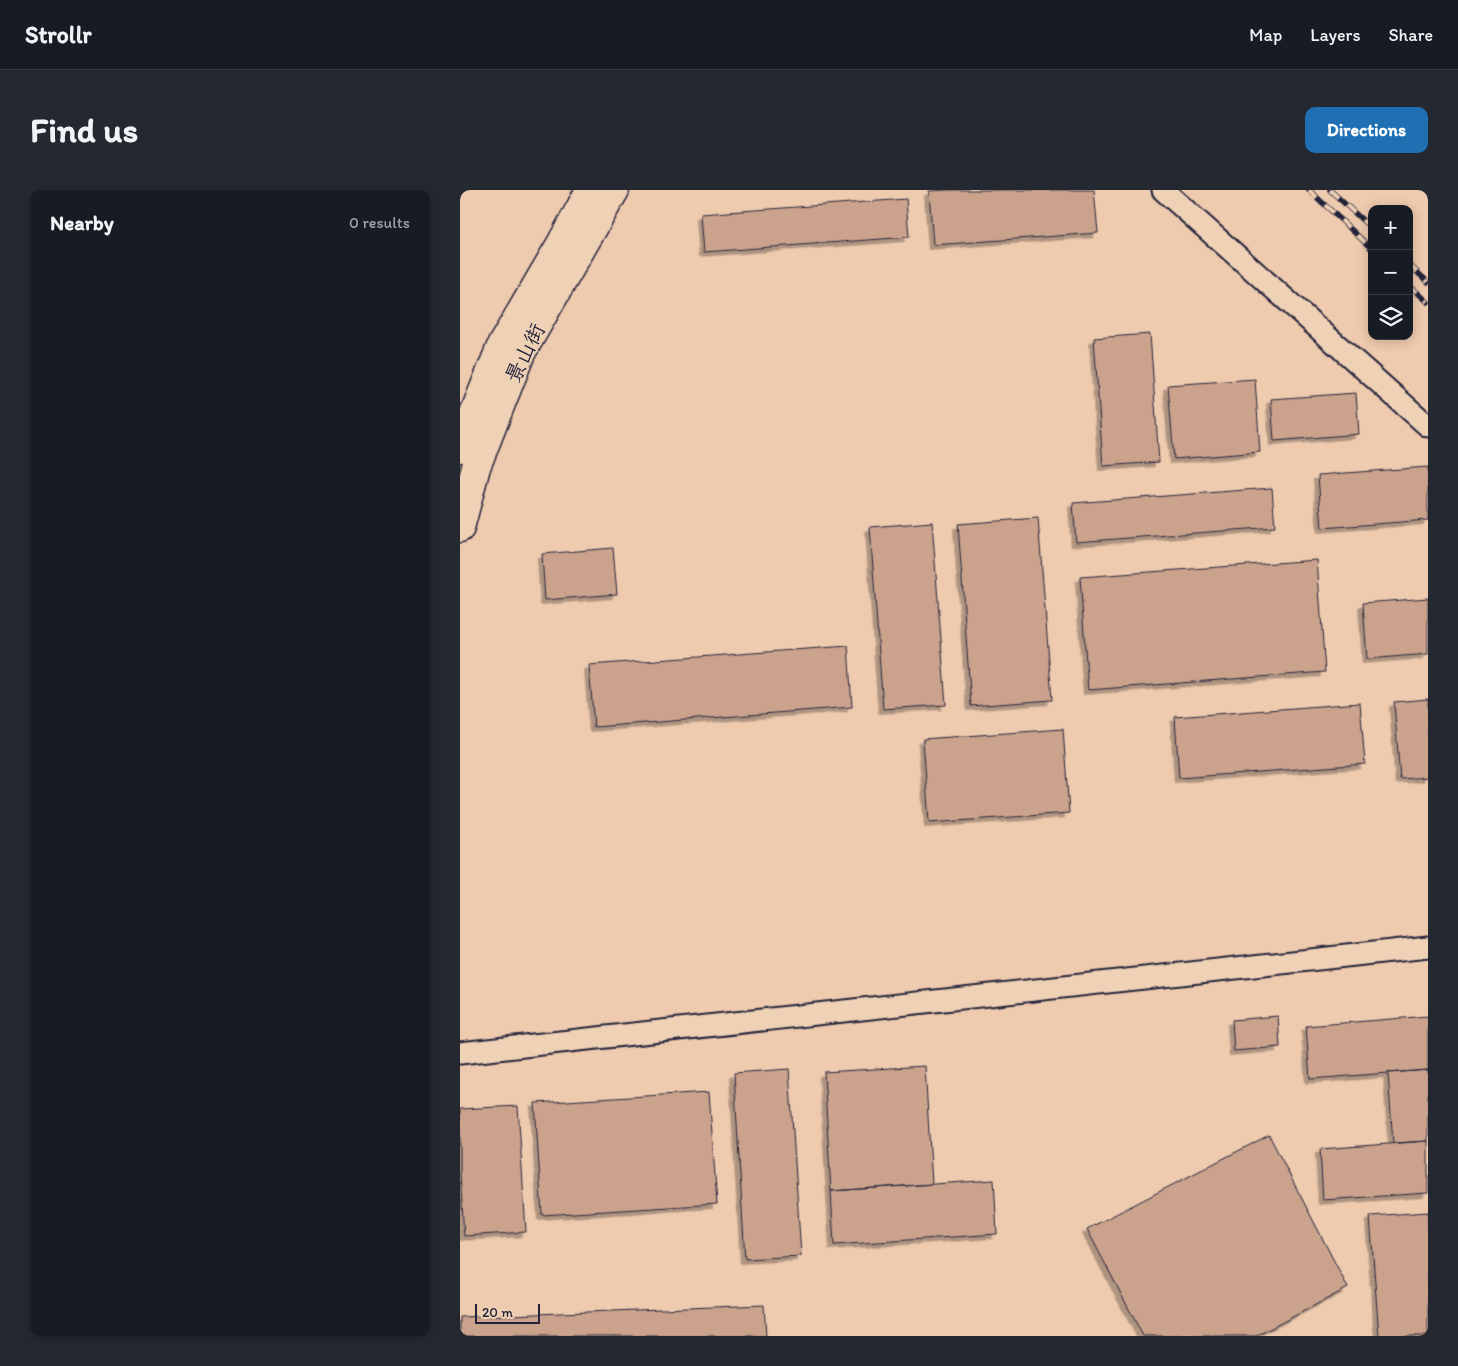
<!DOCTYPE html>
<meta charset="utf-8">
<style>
:root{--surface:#171b24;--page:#242831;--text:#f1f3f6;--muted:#9ea1a6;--line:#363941;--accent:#1f6fb2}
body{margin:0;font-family:Itim,"LXGW WenKai TC",sans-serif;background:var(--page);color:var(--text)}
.controls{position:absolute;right:15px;top:15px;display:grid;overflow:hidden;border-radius:10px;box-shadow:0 2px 12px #0003}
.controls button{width:45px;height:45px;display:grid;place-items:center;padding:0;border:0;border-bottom:1px solid var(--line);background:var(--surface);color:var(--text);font:25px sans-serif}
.scale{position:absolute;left:15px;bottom:12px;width:65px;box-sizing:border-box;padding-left:5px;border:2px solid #22223b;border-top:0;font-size:14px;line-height:18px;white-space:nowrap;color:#22223b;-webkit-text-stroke:4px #efd1b5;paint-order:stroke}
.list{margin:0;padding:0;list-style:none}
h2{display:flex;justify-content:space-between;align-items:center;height:65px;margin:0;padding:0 20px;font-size:21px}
h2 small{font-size:16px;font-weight:400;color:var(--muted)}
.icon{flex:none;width:28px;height:28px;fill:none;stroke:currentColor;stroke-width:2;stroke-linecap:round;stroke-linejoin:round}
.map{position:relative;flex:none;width:968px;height:1146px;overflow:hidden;border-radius:10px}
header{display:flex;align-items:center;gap:30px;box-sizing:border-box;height:70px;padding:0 25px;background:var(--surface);border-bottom:1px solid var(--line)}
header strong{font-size:24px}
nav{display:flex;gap:28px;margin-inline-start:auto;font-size:18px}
.intro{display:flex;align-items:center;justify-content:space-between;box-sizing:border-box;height:120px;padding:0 30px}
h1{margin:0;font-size:35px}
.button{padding:12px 22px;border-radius:10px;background:var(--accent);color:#fff;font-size:18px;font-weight:700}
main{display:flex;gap:30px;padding:0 30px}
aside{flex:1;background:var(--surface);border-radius:10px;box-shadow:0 2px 12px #0003}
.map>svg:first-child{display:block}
.building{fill:#cba38c;stroke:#22223b;filter:url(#shadow)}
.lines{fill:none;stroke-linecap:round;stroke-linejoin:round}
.street-casing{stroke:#22223b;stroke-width:25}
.secondary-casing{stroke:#22223b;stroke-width:31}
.street{stroke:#efd1b5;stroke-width:21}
.secondary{stroke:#efd1b5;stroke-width:28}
.rail-casing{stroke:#22223b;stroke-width:5.5}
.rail{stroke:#efd1b5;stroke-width:4;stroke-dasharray:11;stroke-linecap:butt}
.labels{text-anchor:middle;stroke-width:4;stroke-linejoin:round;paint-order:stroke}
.street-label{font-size:21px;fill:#22223b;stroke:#efd1b5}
</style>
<header>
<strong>Strollr</strong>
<nav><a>Map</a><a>Layers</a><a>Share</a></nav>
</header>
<div class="intro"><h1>Find us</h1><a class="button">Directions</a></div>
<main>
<aside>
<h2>Nearby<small>0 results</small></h2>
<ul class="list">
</ul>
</aside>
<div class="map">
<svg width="968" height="1146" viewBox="0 0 968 1146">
<defs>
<filter id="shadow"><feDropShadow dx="-4.5" dy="4.5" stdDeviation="0" flood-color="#0004"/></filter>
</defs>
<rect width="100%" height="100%" fill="#eecaae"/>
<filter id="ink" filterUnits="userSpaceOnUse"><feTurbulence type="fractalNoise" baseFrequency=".02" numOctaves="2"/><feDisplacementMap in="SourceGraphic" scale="10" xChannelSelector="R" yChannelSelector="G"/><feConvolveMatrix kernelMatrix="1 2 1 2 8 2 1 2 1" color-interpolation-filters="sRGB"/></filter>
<g filter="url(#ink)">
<path class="building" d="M 489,0 L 634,0 L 638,43 L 473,55 L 469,1 Z
M 446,9 L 449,47 L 244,62 L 241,24 Z
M 690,144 L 699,272 L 643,276 L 634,148 Z
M 795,189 L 800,262 L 714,269 L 708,195 Z
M 896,203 L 899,244 L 814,251 L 811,209 Z
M 968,277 L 968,330 L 862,338 L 858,285 Z
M 812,298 L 815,337 L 616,352 L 613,313 Z
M 578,328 L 592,510 L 511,516 L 498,334 Z
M 472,332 L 486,515 L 423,519 L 410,337 Z
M 153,358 L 157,404 L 85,410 L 82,364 Z
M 857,370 L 865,482 L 628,500 L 620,387 Z
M 968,408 L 968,464 L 907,469 L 903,413 Z
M 388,456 L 392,517 L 134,537 L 129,475 Z
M 968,509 L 968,587 L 940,589 L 934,512 Z
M 900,513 L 905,574 L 719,588 L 715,527 Z
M 603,539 L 609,623 L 469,633 L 463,549 Z
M 818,826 L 820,857 L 774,861 L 772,830 Z
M 968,826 L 968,880 L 850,889 L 846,836 Z
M 465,876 L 472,994 L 371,1001 L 364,882 Z
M 329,879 L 341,1066 L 285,1069 L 274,883 Z
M 968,880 L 968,951 L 933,953 L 928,883 Z
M 249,902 L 257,1014 L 82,1025 L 75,913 Z
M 58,916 L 66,1042 L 4,1046 L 0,981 L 0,919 Z
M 809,945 L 888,1098 L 796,1146 L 683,1146 L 627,1039 Z
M 968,951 L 968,1003 L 863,1010 L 860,959 Z
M 534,990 L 537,1044 L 374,1055 L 371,1001 Z
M 968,1022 L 968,1146 L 919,1146 L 910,1026 Z
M 304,1115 L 306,1146 L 0,1146 L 0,1127 Z"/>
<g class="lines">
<defs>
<path id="street" d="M 703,0 L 968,236
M 0,863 L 968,757"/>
<path id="secondary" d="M 0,258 L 42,154 L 102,52 L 130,0
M 0,338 L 16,277 L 61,163 L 155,0"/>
</defs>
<use href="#street" class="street-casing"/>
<use href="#secondary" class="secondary-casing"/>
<use href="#street" class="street"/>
<use href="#secondary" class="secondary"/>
<defs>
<path id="rail" d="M 849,0 L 912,59
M 870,0 L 912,39
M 949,75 L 968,92
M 949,95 L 968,112"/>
</defs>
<use href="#rail" class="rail-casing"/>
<use href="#rail" class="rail"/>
</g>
</g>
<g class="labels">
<g class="street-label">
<text transform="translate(65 163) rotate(-64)" y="7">景山街</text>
</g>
</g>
</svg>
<div class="controls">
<button>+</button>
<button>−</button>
<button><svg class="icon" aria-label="layers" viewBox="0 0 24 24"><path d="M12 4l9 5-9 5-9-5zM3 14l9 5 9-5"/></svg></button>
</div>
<div class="scale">20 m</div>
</div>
</main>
